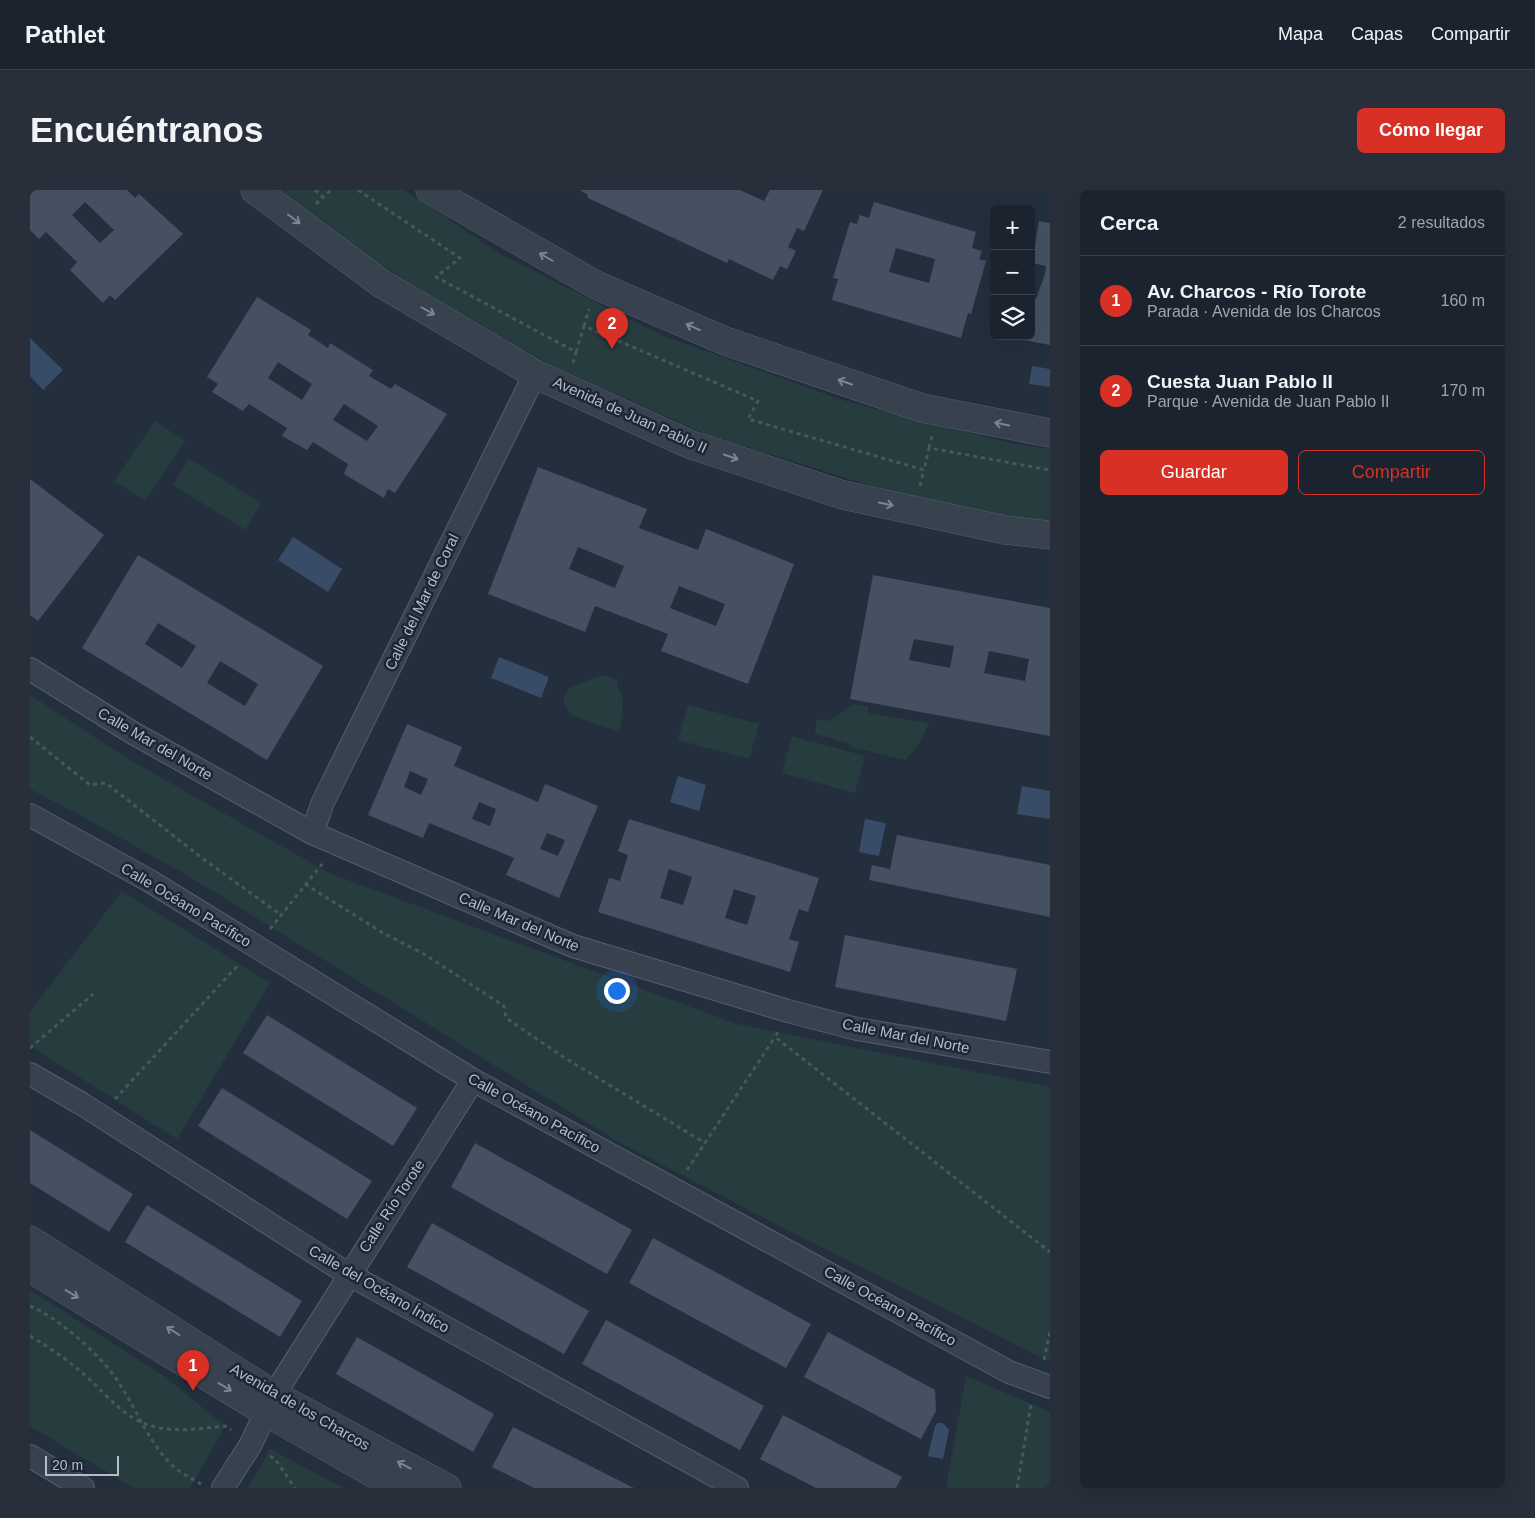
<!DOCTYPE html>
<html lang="es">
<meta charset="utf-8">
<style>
:root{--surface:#1b232e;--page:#282f3a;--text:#f1f3f6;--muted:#a0a4aa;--line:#39404a;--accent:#d93025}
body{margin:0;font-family:Arial,sans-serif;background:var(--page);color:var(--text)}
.controls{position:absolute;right:15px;top:15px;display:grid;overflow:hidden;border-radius:8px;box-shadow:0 5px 20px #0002}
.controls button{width:45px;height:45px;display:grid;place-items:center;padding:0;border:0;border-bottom:1px solid var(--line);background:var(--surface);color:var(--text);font:25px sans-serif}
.scale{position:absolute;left:15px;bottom:12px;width:74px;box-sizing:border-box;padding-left:5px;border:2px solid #b4bcc9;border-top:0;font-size:14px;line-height:18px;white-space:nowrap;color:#b4bcc9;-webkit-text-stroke:4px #1d2633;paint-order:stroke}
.you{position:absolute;left:586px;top:800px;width:18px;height:18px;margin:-12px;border:4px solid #fff;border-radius:50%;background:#1a73e8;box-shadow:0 0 0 8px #1a73e833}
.badge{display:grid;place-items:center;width:32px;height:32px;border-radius:50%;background:var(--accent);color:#fff;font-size:16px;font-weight:700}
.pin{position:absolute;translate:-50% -41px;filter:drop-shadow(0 1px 2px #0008)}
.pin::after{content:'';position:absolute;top:26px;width:18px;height:15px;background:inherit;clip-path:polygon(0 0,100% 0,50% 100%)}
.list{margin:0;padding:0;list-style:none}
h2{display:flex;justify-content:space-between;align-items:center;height:65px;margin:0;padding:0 20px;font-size:21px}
h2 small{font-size:16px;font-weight:400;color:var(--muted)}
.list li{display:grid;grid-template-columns:32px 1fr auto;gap:15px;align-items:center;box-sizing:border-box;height:90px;padding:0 20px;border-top:1px solid var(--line)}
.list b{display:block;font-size:19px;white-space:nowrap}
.list p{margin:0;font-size:16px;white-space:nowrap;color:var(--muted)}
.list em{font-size:16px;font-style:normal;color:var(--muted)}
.actions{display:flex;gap:10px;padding:15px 20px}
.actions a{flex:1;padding:11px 0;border:1px solid var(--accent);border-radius:8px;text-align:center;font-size:18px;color:var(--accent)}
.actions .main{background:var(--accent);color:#fff}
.icon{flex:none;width:28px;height:28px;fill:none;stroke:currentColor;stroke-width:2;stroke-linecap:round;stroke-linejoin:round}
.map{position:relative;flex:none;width:1020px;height:1298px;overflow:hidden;border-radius:8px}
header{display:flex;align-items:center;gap:30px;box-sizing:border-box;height:70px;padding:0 25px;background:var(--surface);border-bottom:1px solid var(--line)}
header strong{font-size:24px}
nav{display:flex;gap:28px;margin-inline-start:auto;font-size:18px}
.intro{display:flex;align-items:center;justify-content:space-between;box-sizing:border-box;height:120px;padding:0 30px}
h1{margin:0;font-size:35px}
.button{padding:12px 22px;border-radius:8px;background:var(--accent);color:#fff;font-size:18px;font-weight:700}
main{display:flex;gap:30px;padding:0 30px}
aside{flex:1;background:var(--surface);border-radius:8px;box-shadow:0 5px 20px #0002}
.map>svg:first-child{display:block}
.green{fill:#263c3f}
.water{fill:#394c67}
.building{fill:#455162;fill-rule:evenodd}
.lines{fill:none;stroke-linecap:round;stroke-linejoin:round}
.minor-casing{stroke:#565f6c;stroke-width:24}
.tertiary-casing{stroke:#565f6c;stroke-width:29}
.path{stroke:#44595c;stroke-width:3;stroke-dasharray:4 4;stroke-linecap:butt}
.minor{stroke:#38414e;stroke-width:22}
.tertiary{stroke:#38414e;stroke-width:28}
.oneway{stroke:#7c8592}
.labels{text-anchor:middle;stroke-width:5;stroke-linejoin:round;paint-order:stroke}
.street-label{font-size:15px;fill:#b4bcc9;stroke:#1d2633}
</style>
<header>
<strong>Pathlet</strong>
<nav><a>Mapa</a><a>Capas</a><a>Compartir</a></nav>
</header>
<div class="intro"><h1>Encuéntranos</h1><a class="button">Cómo llegar</a></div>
<main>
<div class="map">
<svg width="1020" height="1298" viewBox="0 0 1020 1298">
<rect width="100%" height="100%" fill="#242f3e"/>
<path class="green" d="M 250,0 L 374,0 L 472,65 L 631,145 L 812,210 L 980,253 L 1020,259 L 1020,333 L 880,308 L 678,245 L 519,174 L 396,104 L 295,38 Z
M 125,231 L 155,251 L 115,311 L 84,291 Z
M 159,269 L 231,313 L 215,340 L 143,295 Z
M 572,485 L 588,490 L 587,496 L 593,509 L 590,542 L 540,525 L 533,510 L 539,498 Z
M 0,505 L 95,567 L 301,684 L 707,834 L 1020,897 L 1020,1172 L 753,1038 L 585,950 L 165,690 L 61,631 L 0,599 Z
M 823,514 L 838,516 L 838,523 L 899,533 L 891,551 L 876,570 L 820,557 L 818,553 L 785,544 L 787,529 L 800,531 Z
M 658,515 L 729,534 L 719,569 L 648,550 Z
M 762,546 L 835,566 L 825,603 L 752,583 Z
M 92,701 L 240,793 L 147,949 L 0,856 L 0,822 Z
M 0,1100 L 134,1186 L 195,1236 L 160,1298 L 104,1298 L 0,1236 Z
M 936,1186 L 1020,1222 L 1020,1298 L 916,1298 Z
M 240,1259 L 314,1298 L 218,1298 Z"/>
<path class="water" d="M 0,148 L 33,180 L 13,200 L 0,186 Z
M 1002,176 L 1020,179 L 1020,197 L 999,194 Z
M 263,347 L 312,379 L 298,402 L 248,370 Z
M 469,467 L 519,487 L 511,508 L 461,488 Z
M 648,586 L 676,595 L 669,621 L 640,612 Z
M 992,596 L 1020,601 L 1020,629 L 987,624 Z
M 835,629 L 856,633 L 849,666 L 829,662 Z
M 908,1233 L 913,1233 L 919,1240 L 913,1269 L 898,1266 L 905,1236 Z"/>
<path class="building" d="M 0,0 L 97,0 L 105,8 L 109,4 L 153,44 L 85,110 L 80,105 L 73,113 L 40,80 L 47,72 L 16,42 L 9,49 L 0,40 ZM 55,12 L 84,40 L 70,53 L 42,25 Z
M 549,0 L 710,0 L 734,11 L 740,0 L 793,0 L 774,41 L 767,38 L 758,57 L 766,61 L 757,79 L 750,76 L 743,90 L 699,69 L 697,73 L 558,8 L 557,4 Z
M 844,12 L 946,42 L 942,58 L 952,61 L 949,69 L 956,71 L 941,124 L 938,123 L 931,148 L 802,110 L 808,89 L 803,88 L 820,32 L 827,34 L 830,25 L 839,28 ZM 866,58 L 905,69 L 899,93 L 859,82 Z
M 1009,31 L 1020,33 L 1020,155 L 984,148 L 985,146 L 1001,146 L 1001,108 L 1006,109 L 1015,84 L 1016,76 L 1002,73 Z
M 227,107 L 281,140 L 278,145 L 298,158 L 300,153 L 343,180 L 339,186 L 361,199 L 365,194 L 417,224 L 365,303 L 358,299 L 354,308 L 314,284 L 318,274 L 283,252 L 277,260 L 252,246 L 257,238 L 219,214 L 213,221 L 182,202 L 188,194 L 177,187 ZM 248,172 L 282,194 L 272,210 L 238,188 ZM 314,214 L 348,236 L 337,251 L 303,230 Z
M 508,277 L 617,319 L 609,338 L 668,360 L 676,339 L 764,374 L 718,494 L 631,461 L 638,444 L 565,416 L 555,442 L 458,404 ZM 548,357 L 594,376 L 585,398 L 539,379 ZM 649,396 L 695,414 L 686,436 L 640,418 Z
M 0,289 L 74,345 L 8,431 L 0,425 Z
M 108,365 L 293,476 L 237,570 L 52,458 ZM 128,433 L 166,456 L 152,478 L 115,454 ZM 190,471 L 228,494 L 215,516 L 177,493 Z
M 843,385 L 1020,418 L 1020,546 L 820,509 ZM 884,449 L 924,456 L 920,478 L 879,470 ZM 959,461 L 999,469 L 995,491 L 954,483 Z
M 377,534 L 432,557 L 424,576 L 508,612 L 515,594 L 568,616 L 529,708 L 476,685 L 484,668 L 399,633 L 393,648 L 338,625 ZM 380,581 L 398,589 L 391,605 L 374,597 ZM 449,612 L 466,619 L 460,636 L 442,629 ZM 517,643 L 535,650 L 528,666 L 510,659 Z
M 599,629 L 789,688 L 778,722 L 769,719 L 759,749 L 769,752 L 760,782 L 568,722 L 579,688 L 590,691 L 598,665 L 588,661 ZM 639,679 L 662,687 L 653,715 L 630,708 ZM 704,699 L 726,706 L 717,735 L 695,728 Z
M 867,645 L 1020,675 L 1020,727 L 839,690 L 842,675 L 860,679 Z
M 815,745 L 987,779 L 976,831 L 805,797 Z
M 237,825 L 387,918 L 363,956 L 213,863 Z
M 192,898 L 342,991 L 317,1029 L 168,936 Z
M 0,940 L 103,1004 L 79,1042 L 0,993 Z
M 445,953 L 602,1040 L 577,1084 L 421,997 Z
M 117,1015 L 272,1111 L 250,1147 L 95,1052 Z
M 402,1033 L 559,1121 L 534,1164 L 377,1077 Z
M 623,1048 L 781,1134 L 756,1178 L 599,1093 Z
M 576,1130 L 734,1216 L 710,1260 L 552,1174 Z
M 798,1142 L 905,1200 L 906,1221 L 891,1249 L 774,1187 Z
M 327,1147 L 464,1224 L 443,1262 L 306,1184 Z
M 753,1225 L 872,1287 L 866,1298 L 786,1298 L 730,1269 Z
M 483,1237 L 604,1298 L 504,1298 L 462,1277 Z"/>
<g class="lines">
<defs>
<path id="minor" d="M 0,479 L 103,543 L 282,643 L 543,756 L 758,821 L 827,839 L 1020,872
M 0,625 L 118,690 L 443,890 L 979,1182 L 1020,1197
M 282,643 L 293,612 L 505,184
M 0,884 L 52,914 L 318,1084 L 707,1298
M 0,1266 L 53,1298
M 193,1298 L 221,1254 L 244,1205 L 443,890"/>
<path id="tertiary" d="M 225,0 L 352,94 L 505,184 L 659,254 L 813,305 L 975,340 L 1020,345
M 400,0 L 566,95 L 695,151 L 892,218 L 1020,243
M 0,1050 L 244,1205 L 417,1298
M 0,1078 L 236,1222 L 369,1298"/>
</defs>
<use href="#minor" class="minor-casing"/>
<use href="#tertiary" class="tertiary-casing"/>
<path class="path" d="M 285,0 L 293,7 L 301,0
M 328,0 L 430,68 L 406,87 L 546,162 L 554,136 L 728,211 L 718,229 L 894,280 L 899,258 L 1020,280
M 286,14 L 293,7
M 554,136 L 559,119
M 543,173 L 546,162
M 899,258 L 902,246
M 890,296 L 894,280
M 0,547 L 60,595 L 76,593 L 172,668 L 251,725
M 275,694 L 353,743 L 394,764 L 474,816 L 476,828 L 535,868 L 675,953
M 240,739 L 292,674
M 748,842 L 745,847 L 1020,1062
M 0,858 L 63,804
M 85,909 L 209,774
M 657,980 L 745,847
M 0,1116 C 28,1128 63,1159 82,1183 C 104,1212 114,1246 140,1273 C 148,1282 161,1288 171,1294
M 0,1146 C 22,1159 41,1172 59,1189 C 83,1211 96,1231 130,1238 C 151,1242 175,1238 195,1236 L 201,1240
M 1014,1170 L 1020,1141
M 240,1266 L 245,1269 L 265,1298
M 987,1298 L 1001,1214"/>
<use href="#minor" class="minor"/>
<use href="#tertiary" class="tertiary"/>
</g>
<defs><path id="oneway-shaft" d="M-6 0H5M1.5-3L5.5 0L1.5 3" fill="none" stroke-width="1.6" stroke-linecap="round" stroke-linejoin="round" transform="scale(1.25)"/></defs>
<g class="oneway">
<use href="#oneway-shaft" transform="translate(264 29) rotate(37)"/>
<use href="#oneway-shaft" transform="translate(516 67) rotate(-150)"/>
<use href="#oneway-shaft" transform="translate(398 121) rotate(30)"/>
<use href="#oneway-shaft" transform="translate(663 137) rotate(-156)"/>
<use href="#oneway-shaft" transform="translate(815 192) rotate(-161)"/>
<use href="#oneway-shaft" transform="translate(972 234) rotate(-169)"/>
<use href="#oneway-shaft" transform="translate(701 267) rotate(19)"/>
<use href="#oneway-shaft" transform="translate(856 314) rotate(12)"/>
<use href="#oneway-shaft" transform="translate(42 1104) rotate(31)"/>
<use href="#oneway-shaft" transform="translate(143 1141) rotate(-148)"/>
<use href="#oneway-shaft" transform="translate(195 1197) rotate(31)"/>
<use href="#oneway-shaft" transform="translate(374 1275) rotate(-152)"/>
</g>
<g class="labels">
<g class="street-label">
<text transform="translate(600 225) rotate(24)" y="5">Avenida de Juan Pablo II</text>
<text transform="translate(392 412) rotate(-64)" y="5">Calle del Mar de Coral</text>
<text transform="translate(125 554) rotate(30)" y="5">Calle Mar del Norte</text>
<text transform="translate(156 715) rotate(31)" y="5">Calle Océano Pacífico</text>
<text transform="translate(489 732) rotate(23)" y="5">Calle Mar del Norte</text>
<text transform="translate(876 846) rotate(11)" y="5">Calle Mar del Norte</text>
<text transform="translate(504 923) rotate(29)" y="5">Calle Océano Pacífico</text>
<text transform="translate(362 1016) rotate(-57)" y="5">Calle Río Torote</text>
<text transform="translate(349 1099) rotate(30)" y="5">Calle del Océano Índico</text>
<text transform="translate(860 1116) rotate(29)" y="5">Calle Océano Pacífico</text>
<text transform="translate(270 1217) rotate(30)" y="5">Avenida de los Charcos</text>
</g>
</g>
</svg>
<div class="controls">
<button>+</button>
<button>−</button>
<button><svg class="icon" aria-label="layers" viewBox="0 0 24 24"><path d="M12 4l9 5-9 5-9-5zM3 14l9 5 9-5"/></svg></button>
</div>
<div class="scale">20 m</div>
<div class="you"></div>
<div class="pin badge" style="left:163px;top:1201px">1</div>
<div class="pin badge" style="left:582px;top:159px">2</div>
</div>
<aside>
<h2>Cerca<small>2 resultados</small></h2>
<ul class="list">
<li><span class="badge">1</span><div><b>Av. Charcos - Río Torote</b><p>Parada · Avenida de los Charcos</p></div><em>160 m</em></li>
<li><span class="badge">2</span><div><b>Cuesta Juan Pablo II</b><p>Parque · Avenida de Juan Pablo II</p></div><em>170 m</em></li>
</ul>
<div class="actions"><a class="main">Guardar</a><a>Compartir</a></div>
</aside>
</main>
